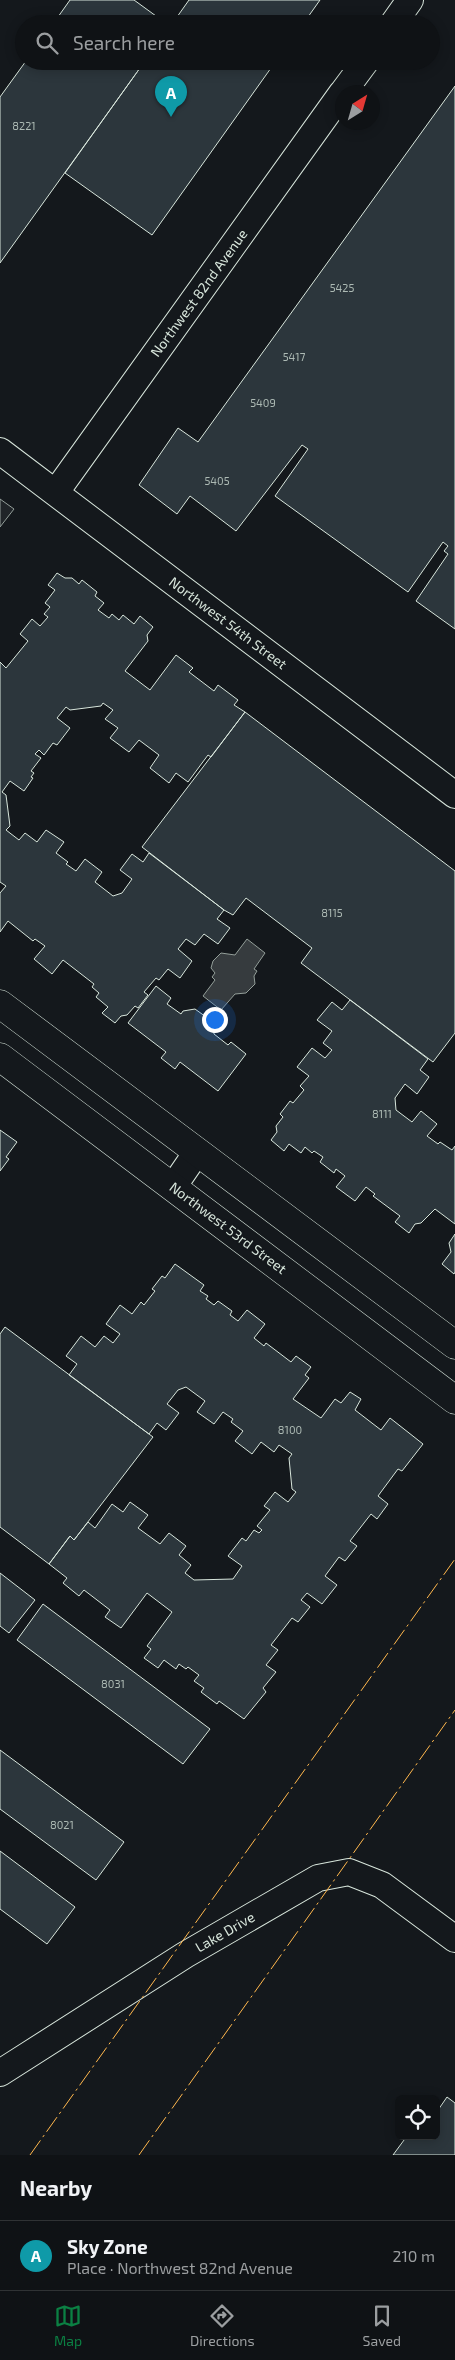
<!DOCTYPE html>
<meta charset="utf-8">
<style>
:root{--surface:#0f1215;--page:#181b1e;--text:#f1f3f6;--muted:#9b9ea0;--line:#2f3234;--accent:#0b8043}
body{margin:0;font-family:"Exo 2",sans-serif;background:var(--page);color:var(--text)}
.controls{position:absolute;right:15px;bottom:15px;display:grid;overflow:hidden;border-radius:8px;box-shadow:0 2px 12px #0003}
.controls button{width:45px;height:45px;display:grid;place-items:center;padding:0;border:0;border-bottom:1px solid var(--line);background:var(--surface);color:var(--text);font:25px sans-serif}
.compass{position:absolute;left:335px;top:85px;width:45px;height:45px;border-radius:50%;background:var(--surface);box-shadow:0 2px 12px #0003;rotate:37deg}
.you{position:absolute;left:214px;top:1019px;width:18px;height:18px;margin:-12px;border:4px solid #fff;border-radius:50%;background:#1a73e8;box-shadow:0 0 0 8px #1a73e833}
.badge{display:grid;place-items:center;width:32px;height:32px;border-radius:50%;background:var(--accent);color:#fff;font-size:16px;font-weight:700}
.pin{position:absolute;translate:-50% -41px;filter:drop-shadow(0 1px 2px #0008)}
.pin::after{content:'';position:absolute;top:26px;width:18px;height:15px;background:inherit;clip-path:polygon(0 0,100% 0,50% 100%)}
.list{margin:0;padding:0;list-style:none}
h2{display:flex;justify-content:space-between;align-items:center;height:65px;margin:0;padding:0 20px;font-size:21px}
h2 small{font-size:16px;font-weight:400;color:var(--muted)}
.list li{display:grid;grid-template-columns:32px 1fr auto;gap:15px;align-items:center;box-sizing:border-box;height:70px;padding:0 20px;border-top:1px solid var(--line)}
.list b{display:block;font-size:19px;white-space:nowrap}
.list p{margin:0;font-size:16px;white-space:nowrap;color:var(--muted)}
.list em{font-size:16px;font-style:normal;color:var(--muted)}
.icon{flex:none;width:28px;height:28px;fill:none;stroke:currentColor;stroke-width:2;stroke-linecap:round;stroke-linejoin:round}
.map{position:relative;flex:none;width:455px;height:2155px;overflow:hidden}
.search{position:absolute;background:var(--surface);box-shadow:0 2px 12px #0003;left:15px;right:15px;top:15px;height:55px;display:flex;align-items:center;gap:12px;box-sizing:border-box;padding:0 18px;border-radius:28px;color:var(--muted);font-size:19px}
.sheet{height:135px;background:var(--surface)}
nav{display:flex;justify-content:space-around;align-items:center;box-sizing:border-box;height:70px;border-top:1px solid var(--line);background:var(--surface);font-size:14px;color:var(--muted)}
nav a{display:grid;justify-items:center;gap:2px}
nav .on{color:var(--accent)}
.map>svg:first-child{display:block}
.green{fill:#202428;stroke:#939e99}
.water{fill:#363b3e;stroke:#939e99}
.building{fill:#2c363c;stroke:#d8e6dc}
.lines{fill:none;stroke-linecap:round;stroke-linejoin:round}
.minor-casing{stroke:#d8e6dc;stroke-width:28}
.tertiary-casing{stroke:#d8e6dc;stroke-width:29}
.minor{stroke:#14181c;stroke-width:26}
.tertiary{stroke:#14181c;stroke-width:28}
.power{stroke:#ffb74d;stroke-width:1;stroke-dasharray:18 4 2.5 4;stroke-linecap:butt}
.labels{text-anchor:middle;stroke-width:4;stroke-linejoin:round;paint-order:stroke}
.number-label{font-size:11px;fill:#adbab4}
.street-label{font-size:14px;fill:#d8e6dc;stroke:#14181c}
</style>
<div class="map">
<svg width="455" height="2155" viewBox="0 0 455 2155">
<rect width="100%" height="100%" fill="#14181c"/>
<path class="green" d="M 0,499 L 14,509 L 0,527 Z"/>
<path class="water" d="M 247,939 L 265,953 L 254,969 L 257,971 L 254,976 L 255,984 L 246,993 L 235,994 L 221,1010 L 203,996 L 215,980 L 212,977 L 215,973 L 211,968 L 213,961 L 221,953 L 235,955 Z"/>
<path class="building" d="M 70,0 L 134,0 L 167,24 L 53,24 Z
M 189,0 L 320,0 L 303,24 L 172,24 Z
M 26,61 L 145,61 L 0,263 L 0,97 Z
M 145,61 L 276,61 L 152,235 L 65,173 Z
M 455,86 L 455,629 L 416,601 L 448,554 L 444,551 L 448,546 L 443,542 L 408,592 L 275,496 L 308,449 L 302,445 L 236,531 L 190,496 L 177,514 L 139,485 L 178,428 L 198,442 Z
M 57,573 L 65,578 L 72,578 L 79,584 L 82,580 L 97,592 L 95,596 L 104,603 L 98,610 L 109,618 L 112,614 L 119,620 L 123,615 L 134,624 L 140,616 L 153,627 L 147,635 L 148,641 L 125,671 L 150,690 L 176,655 L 193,668 L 189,672 L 214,691 L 218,685 L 238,700 L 234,705 L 245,712 L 211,757 L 208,755 L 188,782 L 176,773 L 169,783 L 150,768 L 159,755 L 139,740 L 129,752 L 110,738 L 118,728 L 105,719 L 113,710 L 103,703 L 101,706 L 70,710 L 66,707 L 57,718 L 70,728 L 57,745 L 53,743 L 44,755 L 39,750 L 35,754 L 41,758 L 31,771 L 34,773 L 31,777 L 33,778 L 24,791 L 10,781 L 2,792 L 6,795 L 10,826 L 6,830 L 19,840 L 25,833 L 37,842 L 46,830 L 64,842 L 56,853 L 68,862 L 66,864 L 76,871 L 85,859 L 102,872 L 95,882 L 113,896 L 122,893 L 132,879 L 120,870 L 132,854 L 143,862 L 149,853 L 224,910 L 217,919 L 230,928 L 218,944 L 204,934 L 195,945 L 186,939 L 178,949 L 192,961 L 180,978 L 168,969 L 159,980 L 156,978 L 144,992 L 148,995 L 138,1008 L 135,1006 L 127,1015 L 121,1016 L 115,1023 L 102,1013 L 108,1007 L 96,997 L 99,993 L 92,987 L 94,984 L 63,960 L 52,974 L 34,959 L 45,946 L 35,939 L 33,941 L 8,921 L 0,932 L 0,893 L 6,886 L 0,882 L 0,662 L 6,668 L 28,641 L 20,634 L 32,619 L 40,626 L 48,617 L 44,614 L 50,607 L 45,603 L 55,590 L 48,585 Z
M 245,712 L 455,871 L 455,1033 L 433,1062 L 301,963 L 312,948 L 246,898 L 233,915 L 224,910 L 142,847 Z
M 156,986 L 171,998 L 167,1004 L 181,1014 L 183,1011 L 195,1009 L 213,1022 L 214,1034 L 228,1045 L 231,1042 L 246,1054 L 218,1091 L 180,1062 L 175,1069 L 161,1058 L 166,1052 L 128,1023 Z
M 350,1000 L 428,1059 L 420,1070 L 429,1077 L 417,1094 L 405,1084 L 395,1098 L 396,1110 L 412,1122 L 421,1111 L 437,1124 L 427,1136 L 438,1144 L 440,1142 L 452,1150 L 455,1146 L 455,1224 L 435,1209 L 421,1223 L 415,1224 L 409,1233 L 395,1222 L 400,1216 L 373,1196 L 375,1194 L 366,1187 L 355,1201 L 336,1187 L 345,1176 L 336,1169 L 334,1173 L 320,1162 L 323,1157 L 314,1151 L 312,1153 L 305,1147 L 301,1153 L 289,1144 L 284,1151 L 271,1140 L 277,1132 L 276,1126 L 283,1117 L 280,1114 L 290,1101 L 293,1103 L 304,1090 L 300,1086 L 309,1076 L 297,1067 L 312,1048 L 325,1058 L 332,1050 L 323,1043 L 332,1031 L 317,1020 L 332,1002 L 342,1010 Z
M 0,1130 L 17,1142 L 6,1157 L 9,1159 L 0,1171 Z
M 455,1234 L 455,1272 L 454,1274 L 442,1264 L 451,1252 L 449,1243 Z
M 175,1264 L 204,1285 L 200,1291 L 208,1296 L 206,1299 L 214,1305 L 218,1301 L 232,1311 L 230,1315 L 238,1321 L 247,1310 L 265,1324 L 254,1338 L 264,1346 L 266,1343 L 291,1362 L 296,1356 L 311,1367 L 305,1375 L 309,1378 L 293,1399 L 321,1418 L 335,1399 L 341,1403 L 350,1392 L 361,1399 L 355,1410 L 381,1430 L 390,1418 L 423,1444 L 402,1471 L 398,1469 L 378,1496 L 388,1504 L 377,1519 L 371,1514 L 350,1541 L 357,1546 L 345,1561 L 339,1557 L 325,1576 L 337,1585 L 322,1604 L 307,1593 L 301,1600 L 310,1607 L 298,1622 L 292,1618 L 271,1645 L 278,1650 L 266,1665 L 276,1672 L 263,1688 L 266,1692 L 244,1719 L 219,1701 L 217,1704 L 201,1692 L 204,1688 L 194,1681 L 199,1675 L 188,1667 L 186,1669 L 179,1664 L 176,1669 L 164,1660 L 158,1668 L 144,1658 L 151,1649 L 147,1646 L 172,1612 L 147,1593 L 121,1628 L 105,1617 L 110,1610 L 84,1590 L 79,1596 L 63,1583 L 67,1578 L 49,1564 L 70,1536 L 74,1540 L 88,1522 L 95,1528 L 112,1504 L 123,1512 L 130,1502 L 148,1515 L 138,1528 L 160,1544 L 169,1533 L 186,1546 L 179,1555 L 191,1565 L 185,1573 L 194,1580 L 233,1579 L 242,1566 L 228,1556 L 242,1538 L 246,1541 L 254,1530 L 259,1533 L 262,1530 L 257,1526 L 270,1510 L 264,1506 L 275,1492 L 288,1502 L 296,1492 L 292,1489 L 289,1458 L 292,1454 L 279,1445 L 274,1452 L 261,1442 L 252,1454 L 235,1441 L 243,1431 L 231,1422 L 233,1419 L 223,1412 L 214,1424 L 197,1412 L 205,1401 L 186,1387 L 178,1390 L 167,1404 L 179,1413 L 166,1430 L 157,1423 L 149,1434 L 69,1375 L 77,1364 L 66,1356 L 81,1336 L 95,1347 L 104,1336 L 113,1343 L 120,1334 L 106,1324 L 120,1305 L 132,1314 L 141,1302 L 144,1305 L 155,1291 L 152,1289 L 162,1276 L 165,1278 Z
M 5,1327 L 153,1437 L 74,1540 L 70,1536 L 49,1564 L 0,1527 L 0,1334 Z
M 0,1573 L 35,1600 L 9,1633 L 0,1626 Z
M 43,1604 L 210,1729 L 183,1764 L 17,1640 Z
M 0,1750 L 124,1842 L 96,1880 L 0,1809 Z
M 0,1851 L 75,1907 L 47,1944 L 0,1909 Z
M 447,2097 L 455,2103 L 455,2155 L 393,2155 L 407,2136 L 436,2136 L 436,2113 Z"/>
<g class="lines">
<defs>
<path id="minor" d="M 393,24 L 410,0
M 343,92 L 366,61
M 0,451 L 455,795
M 56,492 L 342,93
M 173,1187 L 197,1152
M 0,2073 L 185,1955 L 318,1878 L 349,1872 L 382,1885 L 455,1939"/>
<path id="tertiary" d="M 0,1004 L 455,1345
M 0,1057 L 455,1400"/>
</defs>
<use href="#minor" class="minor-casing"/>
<use href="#tertiary" class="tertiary-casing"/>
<use href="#minor" class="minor"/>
<use href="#tertiary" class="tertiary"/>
<path class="power" d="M 30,2155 L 455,1559
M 139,2155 L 455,1710"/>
</g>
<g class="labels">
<g class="number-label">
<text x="24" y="130">8221</text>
<text x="342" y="292">5425</text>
<text x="294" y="361">5417</text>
<text x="263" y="407">5409</text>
<text x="217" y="485">5405</text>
<text x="332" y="917">8115</text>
<text x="382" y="1118">8111</text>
<text x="290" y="1434">8100</text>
<text x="113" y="1688">8031</text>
<text x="62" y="1829">8021</text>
</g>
<g class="street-label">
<text transform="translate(199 293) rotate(-54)" y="5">Northwest 82nd Avenue</text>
<text transform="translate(228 623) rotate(37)" y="5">Northwest 54th Street</text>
<text transform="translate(228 1228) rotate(37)" y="5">Northwest 53rd Street</text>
<text transform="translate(225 1932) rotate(-30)" y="5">Lake Drive</text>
</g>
</g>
</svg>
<div class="controls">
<button><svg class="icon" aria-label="locate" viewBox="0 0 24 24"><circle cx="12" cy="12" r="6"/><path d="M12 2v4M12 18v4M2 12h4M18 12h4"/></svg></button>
</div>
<svg class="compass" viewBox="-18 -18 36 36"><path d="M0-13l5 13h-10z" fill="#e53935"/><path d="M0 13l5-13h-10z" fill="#9b9ea0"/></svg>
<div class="you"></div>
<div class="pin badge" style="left:171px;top:117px;background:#0f9aa8">A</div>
<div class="search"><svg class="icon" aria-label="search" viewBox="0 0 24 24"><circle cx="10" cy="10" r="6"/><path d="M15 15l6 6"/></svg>Search here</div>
</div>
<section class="sheet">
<h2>Nearby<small></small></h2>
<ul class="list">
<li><span class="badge" style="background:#0f9aa8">A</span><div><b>Sky Zone</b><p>Place · Northwest 82nd Avenue</p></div><em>210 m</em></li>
</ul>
</section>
<nav>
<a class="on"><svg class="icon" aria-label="map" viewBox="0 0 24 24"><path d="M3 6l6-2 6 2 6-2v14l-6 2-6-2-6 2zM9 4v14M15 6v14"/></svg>Map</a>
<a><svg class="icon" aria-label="directions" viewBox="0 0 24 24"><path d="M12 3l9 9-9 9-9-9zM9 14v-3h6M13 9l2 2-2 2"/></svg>Directions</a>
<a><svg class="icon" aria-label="saved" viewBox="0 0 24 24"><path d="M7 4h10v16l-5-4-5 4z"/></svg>Saved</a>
</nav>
